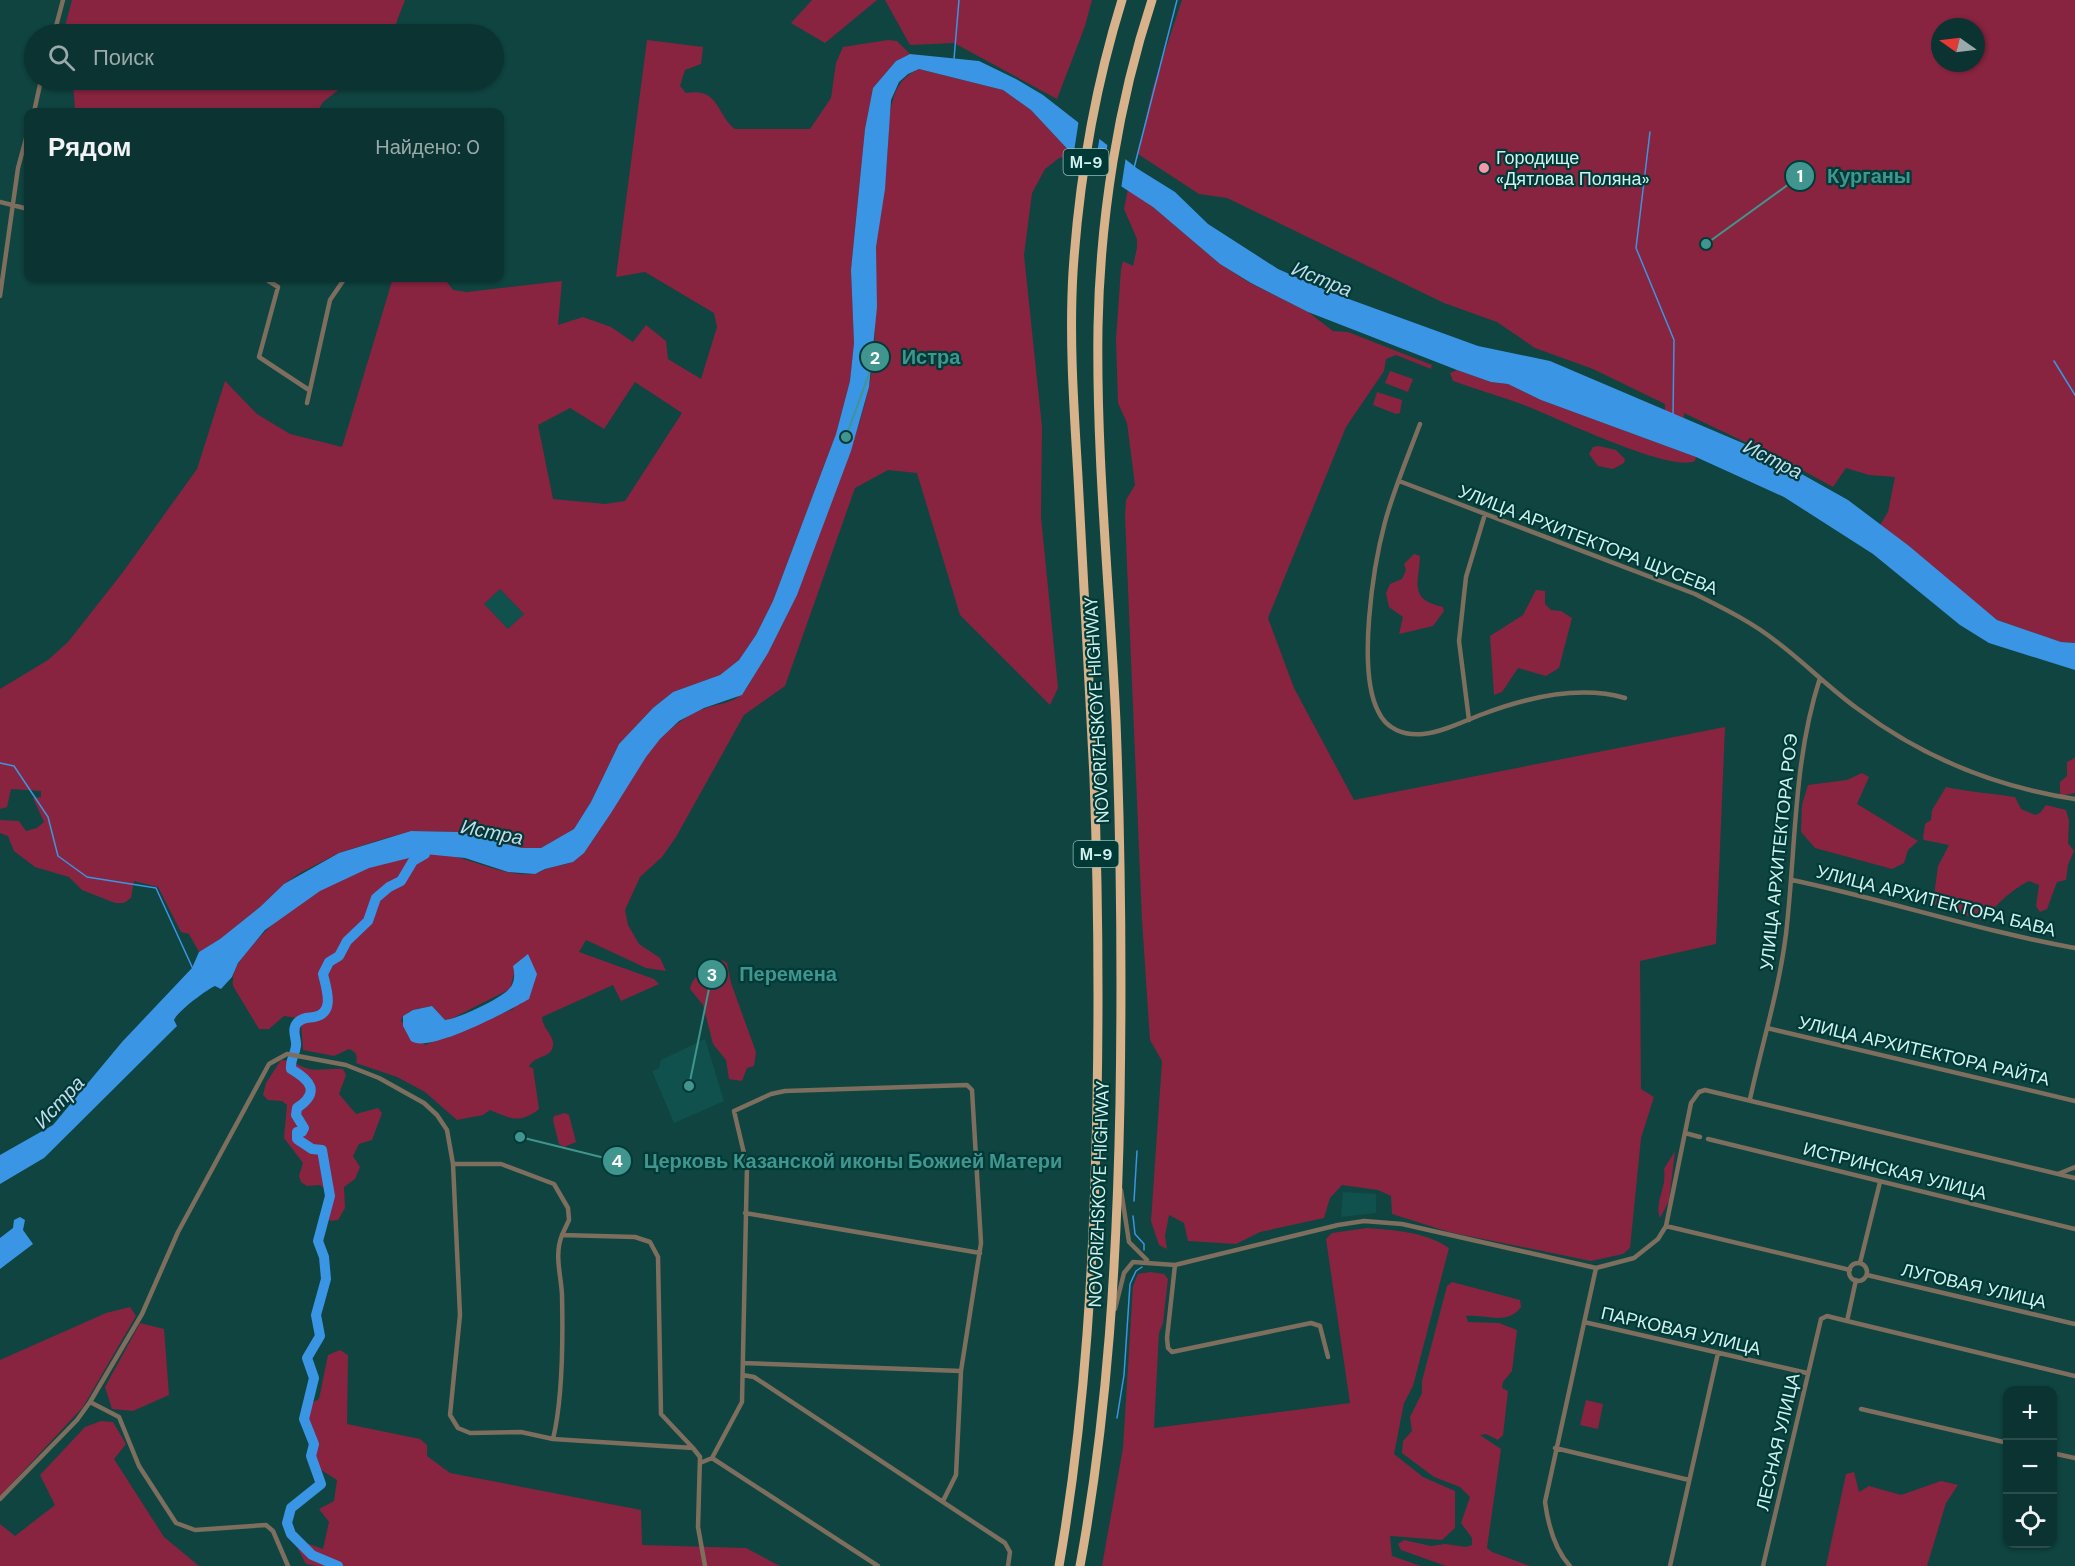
<!DOCTYPE html>
<html lang="ru">
<meta charset="utf-8">
<style>
:root{--surface:#0b3331;--page:#143b39;--text:#f1f3f6;--muted:#9aaaab;--line:#2b4e4d}
body{margin:0;font-family:"DM Sans",sans-serif;background:var(--page);color:var(--text)}
.controls{position:absolute;right:18px;bottom:18px;display:grid;overflow:hidden;border-radius:12px;box-shadow:0 2px 4px #0004}
.controls button{width:54px;height:54px;display:grid;place-items:center;padding:0;border:0;border-bottom:2px solid var(--line);background:var(--surface);color:var(--text);font:30px sans-serif}
.compass{position:absolute;left:1931px;top:18px;width:54px;height:54px;border-radius:50%;background:var(--surface);box-shadow:0 2px 4px #0004;rotate:284deg}
.list{margin:0;padding:0;list-style:none}
h2{display:flex;justify-content:space-between;align-items:center;height:78px;margin:0;padding:0 24px;font-size:26px}
h2 small{font-size:20px;font-weight:400;color:var(--muted)}
.icon{flex:none;width:33px;height:33px;fill:none;stroke:currentColor;stroke-width:2;stroke-linecap:round;stroke-linejoin:round}
.map{position:relative;flex:none;width:2075px;height:1566px;overflow:hidden}
.search{position:absolute;background:var(--surface);box-shadow:0 2px 4px #0004;left:24px;top:24px;width:480px;height:66px;display:flex;align-items:center;gap:15px;box-sizing:border-box;padding:0 21px;border-radius:33px;color:var(--muted);font-size:22px}
.panel{position:absolute;background:var(--surface);box-shadow:0 2px 4px #0004;left:24px;top:108px;width:480px;height:174px;border-radius:12px}
.map>svg:first-child{display:block}
.built{fill:#10514d}
.green{fill:#88243f;fill-rule:evenodd}
.water{fill:#3a95e4}
.pier{fill:#0f4441}
.lines{fill:none;stroke-linecap:round;stroke-linejoin:round}
.stream{stroke:#3a95e4;stroke-width:1.5}
.river{stroke:#3a95e4;stroke-width:10}
.street{stroke:#7d6e5e;stroke-width:4.5}
.highway{stroke:#d7b28a;stroke-width:9}
.poi-dot{fill:#f39aa9;stroke:#003a37;stroke-width:2}
.labels{text-anchor:middle;stroke-width:4.5;stroke-linejoin:round;paint-order:stroke}
.shield{fill:#003a37;stroke:#92bab7;stroke-width:1.5}
.shield-label{font-size:16px;font-weight:bold;fill:#d1f1ee}
.poi-label{font-size:18px;fill:#d1f1ee;stroke:#003a37;text-anchor:start}
.street-label{font-size:18px;fill:#d1f1ee;stroke:#003a37}
.water-label{font-size:20px;font-style:italic;fill:#c6daee;stroke:#003a37}
.leader{fill:none;stroke:#40958e;stroke-width:2}
.callout-dot{fill:#40958e;stroke:#003a37;stroke-width:2}
.mark-label{font-size:18px;text-anchor:middle;font-weight:bold;fill:#fff}
.callout-label{font-size:20px;text-anchor:middle;font-weight:bold;fill:#40958e;stroke:#003a37;stroke-width:4.5;stroke-linejoin:round;paint-order:stroke}
</style>
<div class="map">
<svg width="2075" height="1566" viewBox="0 0 2075 1566">
<rect width="100%" height="100%" fill="#0f4441"/>
<path class="built" d="M 500,589 L 524,614 L 508,629 L 484,604 Z
M 705,1039 L 724,1101 L 674,1123 L 652,1071 L 659,1068 L 661,1060 Z
M 1343,1192 L 1376,1194 L 1376,1213 L 1341,1217 Z"/>
<path class="green" d="M 72,0 L 405,0 L 392,34 L 63,34 Z
M 812,0 L 877,0 L 825,43 L 791,23 Z
M 885,0 L 1092,0 L 1085,26 L 1057,99 L 954,43 L 910,45 Z
M 1182,0 L 2075,0 L 2075,643 L 2061,642 L 1997,620 L 1880,525 L 1888,512 L 1895,477 L 1869,475 L 1846,468 L 1833,487 L 1791,464 L 1684,413 L 1684,418 L 1665,412 L 1665,404 L 1593,369 L 1535,348 L 1497,322 L 1444,303 L 1227,198 L 1199,194 L 1138,154 L 1153,87 ZM 1940,27 L 1976,27 L 1976,63 L 1940,63 Z
M 647,40 L 703,47 L 701,64 L 685,70 L 680,86 L 686,93 C 719,87 716,114 735,129 L 810,129 L 831,98 L 836,63 L 843,47 L 888,40 L 897,41 L 910,54 L 896,61 L 873,88 L 865,129 L 851,270 L 854,343 L 850,381 L 836,434 L 773,601 L 756,635 L 739,660 L 720,675 L 673,692 L 653,708 L 619,744 L 591,802 L 574,829 L 541,848 L 522,848 L 460,832 L 411,831 L 373,842 L 339,853 L 300,873 L 284,884 L 260,907 L 220,939 L 199,952 L 189,934 L 181,932 L 158,887 L 134,881 L 131,898 L 124,903 L 115,903 L 82,890 L 69,877 L 35,867 L 14,851 L 8,836 L 0,833 L 0,820 L 19,821 L 26,831 L 37,828 L 44,822 L 33,798 L 41,797 L 41,791 L 11,789 L 7,807 L 0,809 L 0,689 L 48,660 L 68,642 L 123,572 L 197,469 L 225,381 L 257,414 L 290,434 L 342,447 L 393,278 L 444,278 L 453,290 L 467,292 L 562,281 L 558,325 L 583,317 L 611,327 L 633,342 L 646,325 L 666,341 L 668,359 L 701,379 L 717,327 L 714,313 L 645,272 L 616,277 ZM 635,382 L 682,413 L 625,501 L 605,504 L 553,499 L 538,425 L 570,408 L 604,429 ZM 500,589 L 524,614 L 508,629 L 484,604 Z
M 919,69 L 1003,90 L 1031,110 L 1073,155 L 1059,158 L 1045,169 L 1032,193 L 1024,255 L 1042,427 L 1041,517 L 1058,688 L 1050,705 L 960,615 L 917,473 L 888,470 L 855,488 L 785,686 L 744,715 L 676,837 L 662,857 L 640,877 L 625,910 L 628,925 L 639,944 L 660,958 L 666,971 L 646,968 L 586,940 L 579,952 L 654,979 L 659,984 L 621,1001 L 613,985 L 542,1017 C 542,1028 554,1035 553,1045 C 552,1059 533,1055 529,1067 L 533,1068 L 539,1109 C 520,1124 511,1119 490,1110 L 483,1115 L 457,1120 L 425,1092 L 397,1077 L 356,1063 C 358,1055 356,1052 349,1049 L 334,1056 L 303,1050 L 301,1024 L 297,1018 L 284,1016 L 269,1029 L 259,1029 L 233,986 C 231,969 242,958 252,946 C 292,898 360,861 423,854 C 461,850 495,877 532,874 C 538,874 544,869 550,868 C 558,865 569,865 575,860 C 584,854 590,844 596,835 C 619,803 635,764 662,737 C 675,725 689,713 706,708 C 717,704 733,703 742,694 C 748,688 752,678 756,672 C 780,634 797,594 812,552 C 830,498 855,447 868,391 C 879,343 873,294 876,246 C 879,218 885,190 887,161 C 891,128 883,84 919,69 ZM 514,973 L 513,1009 L 425,1045 L 401,1021 L 403,1016 L 413,1010 L 432,1006 L 445,1020 L 451,1019 L 510,989 Z
M 73,80 L 351,80 L 323,102 L 317,112 L 81,112 L 75,111 Z
M 1128,189 L 1153,207 L 1220,264 L 1250,283 L 1308,312 L 1333,331 L 1348,332 L 1432,365 L 1431,369 L 1396,355 L 1386,359 L 1384,371 L 1346,427 L 1268,618 L 1294,688 L 1354,800 L 1725,727 L 1716,944 L 1640,961 L 1641,1089 L 1654,1097 L 1641,1138 L 1630,1248 L 1623,1254 L 1591,1261 L 1449,1232 L 1392,1214 L 1391,1196 L 1378,1190 L 1342,1185 L 1330,1198 L 1324,1218 L 1260,1232 L 1236,1244 L 1188,1241 L 1184,1223 L 1169,1215 L 1165,1236 L 1167,1249 L 1159,1245 L 1151,1221 L 1162,1061 L 1150,1040 L 1142,920 L 1125,517 L 1126,500 L 1135,485 L 1127,423 L 1118,403 L 1116,339 L 1121,269 L 1123,261 L 1133,266 L 1137,248 L 1137,239 L 1124,209 Z
M 1457,370 L 1491,382 L 1508,384 L 1541,400 L 1696,457 L 1695,461 C 1671,473 1557,418 1529,407 C 1504,397 1478,390 1453,381 L 1450,373 Z
M 1390,371 L 1413,379 L 1408,392 L 1385,383 Z
M 1377,392 L 1402,400 L 1400,413 L 1396,414 L 1373,405 Z
M 1599,446 L 1616,450 L 1625,459 L 1624,463 L 1613,469 L 1598,466 L 1589,454 L 1593,447 Z
M 1414,554 L 1420,556 C 1419,584 1408,599 1443,607 L 1444,611 L 1433,626 L 1399,634 L 1403,617 L 1389,607 L 1386,593 L 1390,584 L 1402,579 L 1406,570 L 1404,564 Z
M 1536,590 L 1545,591 L 1545,604 L 1551,610 L 1561,611 L 1572,618 L 1559,668 L 1546,676 L 1518,668 L 1502,692 L 1494,695 L 1490,636 L 1523,615 Z
M 2075,758 L 2075,793 L 2060,796 L 2060,782 L 2067,776 L 2067,762 Z
M 1862,773 L 1869,777 L 1857,804 L 1918,841 L 1908,850 L 1904,863 L 1892,869 L 1815,848 L 1801,832 L 1802,805 L 1808,785 L 1847,780 Z
M 1946,787 C 1968,792 1991,793 2015,797 L 2021,809 L 2035,815 L 2040,813 L 2046,805 L 2066,810 L 2069,821 L 2068,843 L 2074,851 L 2068,865 L 2066,880 L 2057,882 L 2047,909 L 2040,912 L 2036,906 L 2039,885 L 2029,881 C 2011,890 1996,904 1984,921 L 1938,907 L 1933,903 L 1938,866 L 1949,845 L 1924,840 L 1923,838 L 1925,824 L 1931,820 L 1932,810 Z
M 722,960 L 727,963 L 731,983 L 756,1052 L 754,1066 L 747,1068 L 742,1081 L 729,1079 L 726,1060 L 713,1044 L 703,1005 L 690,989 C 694,969 713,972 722,960 Z
M 281,1060 C 292,1060 298,1066 309,1069 C 315,1071 334,1068 343,1069 L 346,1075 L 339,1094 L 356,1114 L 378,1108 L 382,1113 L 372,1140 L 359,1144 L 353,1156 L 360,1167 L 355,1179 L 344,1187 L 345,1208 L 338,1220 L 331,1221 L 326,1217 L 325,1189 L 320,1185 L 307,1186 L 301,1182 L 299,1176 L 303,1163 L 284,1138 L 287,1105 L 282,1101 L 268,1100 L 263,1095 L 266,1083 Z
M 565,1113 L 569,1115 L 576,1142 L 564,1147 L 559,1144 L 553,1120 L 554,1116 Z
M 1675,1151 L 1669,1201 L 1660,1218 C 1654,1202 1667,1188 1664,1169 Z
M 1367,1228 C 1393,1230 1427,1232 1449,1248 L 1413,1386 L 1404,1403 L 1394,1454 L 1423,1477 L 1455,1491 L 1455,1528 L 1442,1540 L 1390,1536 L 1392,1556 L 1421,1566 L 1102,1566 L 1123,1448 L 1133,1286 L 1138,1274 L 1150,1272 L 1164,1274 L 1168,1279 L 1163,1323 L 1159,1333 L 1154,1428 L 1350,1403 L 1326,1239 L 1332,1233 Z
M 1452,1282 L 1520,1300 L 1521,1307 C 1507,1326 1486,1314 1466,1316 L 1468,1322 L 1499,1323 L 1517,1330 L 1512,1371 L 1503,1382 L 1502,1388 L 1508,1391 L 1503,1435 L 1498,1440 L 1486,1434 L 1480,1435 L 1501,1449 L 1487,1548 L 1492,1552 L 1530,1566 L 1446,1566 L 1401,1550 L 1398,1544 L 1404,1540 L 1431,1546 L 1445,1544 L 1466,1547 L 1472,1545 L 1472,1538 L 1461,1523 L 1470,1497 L 1460,1487 L 1434,1477 L 1402,1453 L 1403,1441 L 1412,1431 L 1410,1417 L 1422,1393 L 1422,1381 L 1447,1286 Z
M 130,1307 L 136,1316 L 83,1407 L 0,1496 L 0,1360 L 106,1313 Z
M 140,1323 L 164,1329 L 169,1395 L 133,1411 L 112,1409 L 105,1387 Z
M 340,1350 L 348,1355 L 347,1424 L 420,1439 L 427,1445 L 427,1456 L 450,1473 L 641,1510 L 642,1545 L 746,1548 L 780,1566 L 317,1566 L 306,1564 L 292,1538 L 323,1549 L 329,1522 L 319,1509 L 334,1501 L 337,1480 L 315,1466 L 302,1408 L 319,1399 L 328,1355 Z
M 1586,1400 L 1603,1404 L 1598,1429 L 1580,1425 Z
M 101,1421 L 113,1422 L 126,1444 L 114,1459 L 164,1537 L 199,1566 L 0,1566 L 0,1524 L 15,1536 L 55,1505 L 40,1475 L 85,1427 Z
M 1854,1472 L 1859,1492 L 1869,1486 L 1901,1495 L 1941,1481 L 1958,1485 L 1946,1503 L 1927,1566 L 1826,1566 L 1846,1474 Z"/>
<path class="water" d="M 910,54 L 979,61 L 1016,79 L 1043,95 L 1138,169 L 1175,192 L 1208,224 L 1278,269 L 1335,294 L 1478,346 L 1550,361 L 1759,450 L 1848,500 L 1909,546 L 1997,620 L 2061,642 L 2075,643 L 2075,670 L 1989,643 L 1960,625 L 1873,554 L 1784,497 L 1696,457 L 1541,400 L 1508,384 L 1491,382 L 1457,370 L 1308,312 L 1251,283 L 1220,264 L 1153,207 L 1073,155 L 1031,110 L 1003,90 L 919,69 L 908,74 L 899,82 L 891,100 L 885,189 L 876,247 L 877,307 L 869,387 L 851,451 L 797,595 L 768,653 L 742,695 L 704,708 L 679,721 L 660,739 L 646,757 L 611,813 L 584,853 L 573,862 L 545,869 L 535,874 L 508,872 L 465,858 L 425,854 L 369,868 L 320,891 L 265,930 L 238,963 L 232,977 L 221,989 L 215,986 C 206,990 178,1011 174,1020 L 177,1026 L 44,1158 L 0,1184 L 0,1155 L 53,1125 L 122,1042 L 192,968 L 199,952 L 220,939 L 260,907 L 284,884 L 339,853 L 411,831 L 460,832 L 522,848 L 541,848 L 574,829 L 591,802 L 619,744 L 653,708 L 673,692 L 720,675 L 739,660 L 756,635 L 773,601 L 836,434 L 850,381 L 854,343 L 851,270 L 865,129 L 873,88 L 896,61 Z
M 528,954 L 537,974 L 529,999 C 510,1010 429,1054 411,1041 L 403,1026 L 403,1016 L 413,1010 L 432,1006 L 445,1020 C 458,1019 500,999 509,989 C 515,983 515,974 513,966 Z
M 20,1217 L 25,1220 L 23,1230 L 33,1244 L 0,1269 L 0,1238 L 13,1228 L 14,1220 Z"/>
<path class="pier" d="M 1079,119 L 1100,135 L 1094,172 L 1073,158 Z
M 1108,142 L 1126,156 L 1121,189 L 1102,177 Z"/>
<g class="lines">
<path class="stream" d="M 954,59 L 959,0
M 1650,132 L 1636,248 L 1674,340 L 1673,416
M 1134,168 L 1177,0
M 2054,361 L 2075,395
M 0,763 L 14,766 L 48,817 L 58,856 L 87,877 L 156,888 L 193,969
M 1134,1201 L 1137,1151
M 1133,1216 L 1135,1234 L 1144,1244 L 1144,1250
M 1117,1418 L 1124,1375 L 1130,1284 L 1136,1271 L 1142,1267"/>
<path class="river" d="M 338,1566 L 312,1555 L 291,1534 L 287,1523 L 291,1508 L 321,1484 L 311,1456 L 314,1444 L 304,1419 L 314,1378 L 307,1358 L 320,1336 L 316,1315 L 326,1279 L 324,1257 L 318,1241 L 330,1196 L 322,1150 L 312,1149 L 297,1139 L 297,1132 L 302,1132 L 304,1128 L 296,1115 L 297,1108 C 321,1092 310,1080 291,1069 C 290,1059 295,1055 296,1046 C 297,1039 291,1030 297,1023 C 302,1017 308,1018 314,1017 C 336,1013 326,988 323,974 L 329,962 L 339,956 L 347,941 L 368,921 L 376,898 L 389,887 L 401,881 L 413,861 L 425,854 L 426,843"/>
<path class="street" d="M 54,34 L 63,0
M 34,112 L 41,80
M 0,202 L 28,209
M 264,278 L 278,287 L 259,357 L 309,390
M 0,296 L 18,168 L 28,131
M 307,403 L 330,300 L 345,278
M 1420,424 C 1408,456 1394,489 1385,522 C 1373,567 1357,670 1378,711 C 1386,729 1404,736 1423,734 C 1443,732 1464,721 1483,714 C 1528,697 1579,685 1625,698
M 1399,481 L 1695,594 C 1723,608 1752,622 1777,642 C 1805,663 1830,689 1858,709 C 1922,757 1996,787 2075,799
M 1469,720 L 1459,641 L 1466,577 L 1485,514
M 1792,880 C 1887,900 1980,931 2075,948
M 1767,1028 L 2075,1101
M 1750,1099 C 1762,1044 1779,990 1786,934 C 1796,848 1793,761 1820,678
M 1685,1133 L 1700,1137
M 1708,1139 L 2075,1229
M 453,1164 L 501,1164 L 554,1184 L 568,1208 L 569,1220 L 562,1235
M 2058,1174 L 2075,1167
M 1121,1190 L 1129,1242 L 1147,1260
M 745,1213 L 980,1253
M 1666,1226 L 1850,1270
M 1860,1263 L 1880,1182
M1849 1272a9 9 0 1 1 18 0a9 9 0 1 1-18 0Z
M 1175,1265 L 1167,1338 L 1168,1348 L 1172,1352 L 1311,1323 L 1320,1326 L 1328,1357
M 1867,1275 L 2075,1324
M 1115,1309 L 1124,1273 L 1133,1262 L 1175,1265 L 1338,1225 L 1364,1221 L 1402,1224 L 1596,1268 L 1634,1258 L 1658,1239 L 1666,1226 L 1691,1103 L 1699,1092 L 1705,1090 L 2075,1178
M 1847,1321 L 1856,1280
M 1584,1322 L 1807,1373
M 743,1363 L 961,1371
M 743,1375 L 754,1377 L 1005,1543 L 1010,1552 L 1008,1566
M 90,1402 L 119,1417 L 139,1466 L 176,1523 L 195,1530 L 266,1525 L 273,1531 L 288,1566
M 1861,1409 L 2008,1443
M 553,1439 L 693,1448 L 700,1457 L 698,1527 L 705,1566
M 1555,1448 L 1689,1480
M 2052,1453 L 2075,1458
M 712,1458 L 878,1566
M 700,1463 L 712,1458 L 742,1402 L 747,1166 L 734,1111 L 771,1094 L 785,1091 L 967,1085 L 972,1090 L 981,1243 L 961,1371 L 956,1475 L 943,1501
M 0,1499 L 77,1420 L 90,1402 L 142,1314 L 178,1232 L 269,1064 L 287,1054 L 346,1065 L 379,1078 L 424,1103 L 437,1115 L 447,1130 L 453,1164 L 460,1315 L 450,1415 L 458,1428 L 470,1433 L 521,1432 L 553,1439 C 563,1398 563,1338 562,1295 C 561,1274 554,1255 562,1235 L 635,1237 L 650,1242 L 658,1257 L 661,1414 L 693,1448
M 1570,1566 C 1554,1549 1548,1524 1545,1502 L 1596,1268
M 1670,1566 L 1718,1353
M 1763,1566 L 1821,1319 L 1827,1316 L 1847,1321 L 2075,1376"/>
<path class="highway" d="M 1059,1566 C 1086,1412 1094,1257 1097,1102 C 1099,994 1098,885 1094,777 C 1089,677 1083,577 1078,477 C 1074,409 1069,340 1073,272 C 1079,181 1095,87 1122,0
M 1080,1566 C 1108,1413 1117,1257 1120,1102 C 1122,975 1121,848 1116,722 C 1110,590 1096,459 1098,327 C 1100,218 1118,103 1152,0"/>
</g>
<circle class="poi-dot" cx="1484" cy="168" r="6"/>
<g class="labels">
<g class="shield">
<rect x="1063.5" y="149" width="45" height="26" rx="4.5"/>
<rect x="1073.5" y="841" width="45" height="26" rx="4.5"/>
</g>
<g class="shield-label">
<text x="1086" y="168">М-9</text>
<text x="1096" y="860">М-9</text>
</g>
<g class="poi-label">
<text x="1496" y="164">Городище<tspan x="1496" dy="21">«Дятлова Поляна»</tspan></text>
</g>
<g class="street-label">
<text transform="translate(1588 540) rotate(21)" y="6">УЛИЦА АРХИТЕКТОРА ЩУСЕВА</text>
<text transform="translate(1097 710) rotate(-93)" y="6">NOVORIZHSKOYE HIGHWAY</text>
<text transform="translate(1779 852) rotate(-84)" y="6">УЛИЦА АРХИТЕКТОРА РОЭ</text>
<text transform="translate(1936 901) rotate(14)" y="6">УЛИЦА АРХИТЕКТОРА БАВА</text>
<text transform="translate(1924 1051) rotate(13)" y="6">УЛИЦА АРХИТЕКТОРА РАЙТА</text>
<text transform="translate(1895 1171) rotate(14)" y="6">ИСТРИНСКАЯ УЛИЦА</text>
<text transform="translate(1099 1194) rotate(-88)" y="6">NOVORIZHSKOYE HIGHWAY</text>
<text transform="translate(1974 1286) rotate(13)" y="6">ЛУГОВАЯ УЛИЦА</text>
<text transform="translate(1681 1331) rotate(13)" y="6">ПАРКОВАЯ УЛИЦА</text>
<text transform="translate(1778 1442) rotate(-77)" y="6">ЛЕСНАЯ УЛИЦА</text>
</g>
<g class="water-label">
<text transform="translate(1322 279) rotate(22)" y="7">Истра</text>
<text transform="translate(1773 459) rotate(27)" y="7">Истра</text>
<text transform="translate(492 832) rotate(11)" y="7">Истра</text>
<text transform="translate(59 1102) rotate(-47)" y="7">Истра</text>
</g>
</g>
<path class="leader" d="M1706 244L1800 176M846 437L875 357M689 1086L712 974M520 1137L617 1161"/>
<g class="callout-dot">
<circle cx="1706" cy="244" r="6"/>
<circle cx="846" cy="437" r="6"/>
<circle cx="689" cy="1086" r="6"/>
<circle cx="520" cy="1137" r="6"/>
<circle cx="1800" cy="176" r="15"/>
<circle cx="875" cy="357" r="15"/>
<circle cx="712" cy="974" r="15"/>
<circle cx="617" cy="1161" r="15"/>
</g>
<g class="mark-label">
<text x="1800" y="182">1</text>
<text x="875" y="364">2</text>
<text x="712" y="981">3</text>
<text x="617" y="1167">4</text>
</g>
<g class="callout-label">
<text x="1869" y="183">Курганы</text>
<text x="931" y="364">Истра</text>
<text x="788" y="981">Перемена</text>
<text x="853" y="1168">Церковь Казанской иконы Божией Матери</text>
</g>
</svg>
<div class="controls">
<button>+</button>
<button>−</button>
<button><svg class="icon" aria-label="locate" viewBox="0 0 24 24"><circle cx="12" cy="12" r="6"/><path d="M12 2v4M12 18v4M2 12h4M18 12h4"/></svg></button>
</div>
<svg class="compass" viewBox="-18 -18 36 36"><path d="M0-13l5 13h-10z" fill="#e53935"/><path d="M0 13l5-13h-10z" fill="#9aaaab"/></svg>
<div class="search"><svg class="icon" aria-label="search" viewBox="0 0 24 24"><circle cx="10" cy="10" r="6"/><path d="M15 15l6 6"/></svg>Поиск</div>
<section class="panel">
<h2>Рядом<small>Найдено: 0</small></h2>
<ul class="list">
</ul>
</section>
</div>
